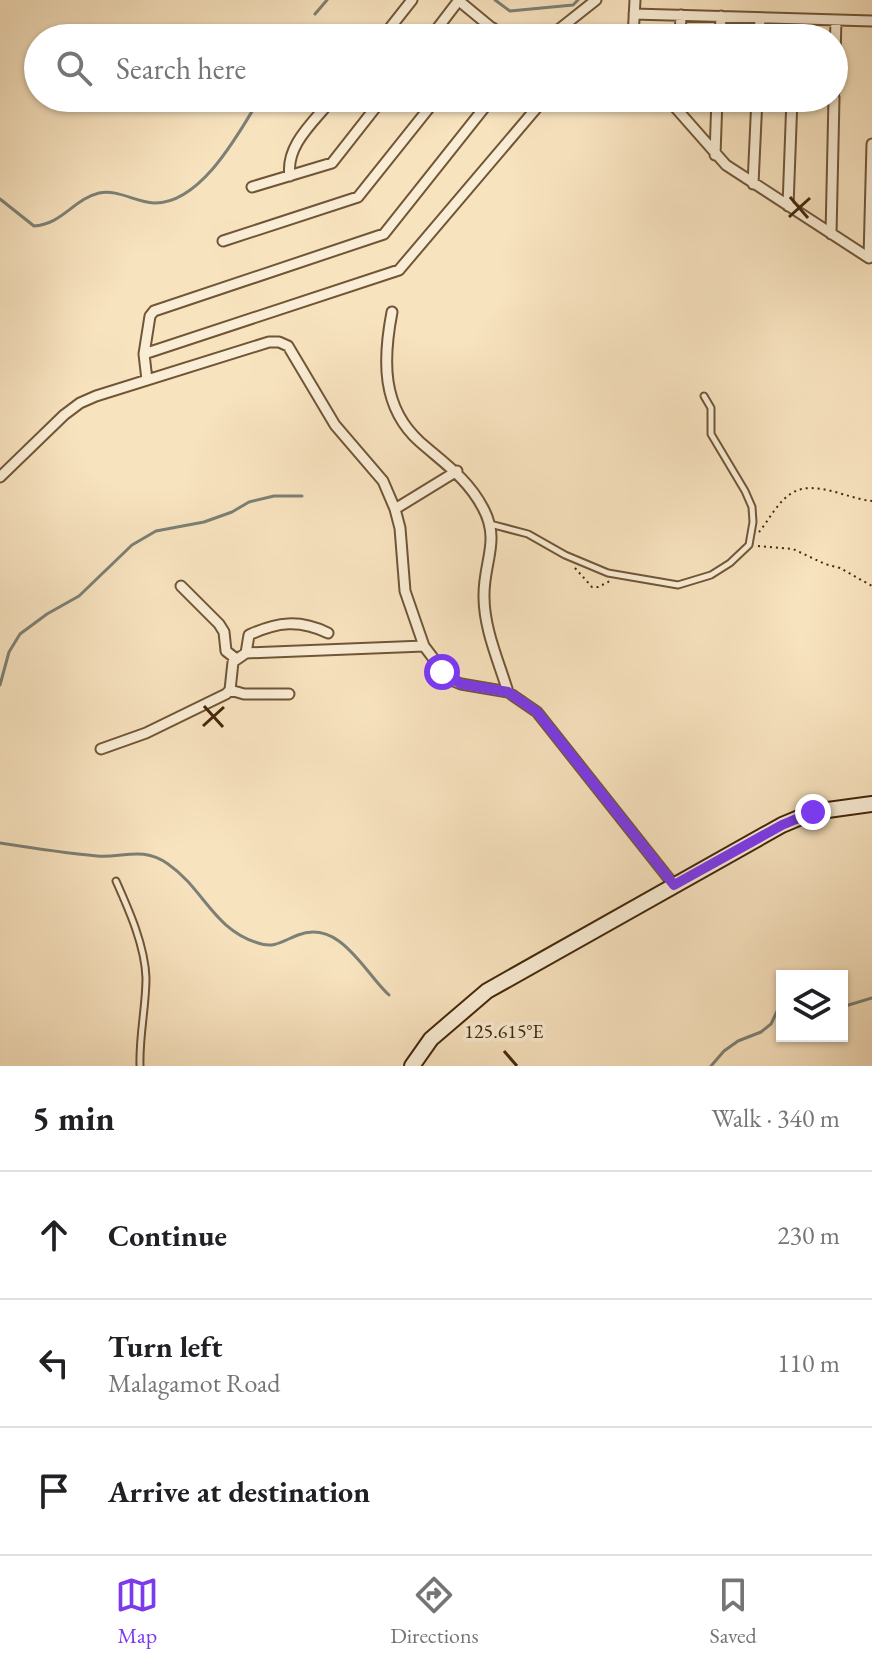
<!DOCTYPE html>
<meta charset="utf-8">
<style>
:root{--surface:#fff;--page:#f6f6f6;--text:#202124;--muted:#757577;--line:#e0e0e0;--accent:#7c3aed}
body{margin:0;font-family:"EB Garamond",serif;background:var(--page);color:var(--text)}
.controls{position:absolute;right:24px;bottom:24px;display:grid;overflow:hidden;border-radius:0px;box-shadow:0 2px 6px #0004}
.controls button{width:72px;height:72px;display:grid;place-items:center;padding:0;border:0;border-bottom:2px solid var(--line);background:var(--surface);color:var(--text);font:40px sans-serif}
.stop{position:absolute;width:24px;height:24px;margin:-18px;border:6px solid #7c3aed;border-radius:50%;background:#fff}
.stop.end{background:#7c3aed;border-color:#fff;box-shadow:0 2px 8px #0008}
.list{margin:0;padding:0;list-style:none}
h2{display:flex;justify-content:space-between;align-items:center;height:104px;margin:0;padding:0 32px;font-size:34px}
h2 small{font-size:26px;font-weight:400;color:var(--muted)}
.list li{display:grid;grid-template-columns:52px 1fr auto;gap:24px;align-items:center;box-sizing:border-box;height:128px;padding:0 32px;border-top:2px solid var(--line)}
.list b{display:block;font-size:30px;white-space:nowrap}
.list p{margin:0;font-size:26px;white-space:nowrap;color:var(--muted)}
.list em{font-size:26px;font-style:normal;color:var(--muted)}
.icon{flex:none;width:44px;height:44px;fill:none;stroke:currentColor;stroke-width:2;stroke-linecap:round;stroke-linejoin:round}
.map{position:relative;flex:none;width:872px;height:1066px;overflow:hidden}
.search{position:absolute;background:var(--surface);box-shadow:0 2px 6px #0004;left:24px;right:24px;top:24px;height:88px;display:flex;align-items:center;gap:20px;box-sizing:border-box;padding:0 28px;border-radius:44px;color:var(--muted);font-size:30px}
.sheet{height:488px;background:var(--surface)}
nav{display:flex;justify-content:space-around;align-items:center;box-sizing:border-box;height:112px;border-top:2px solid var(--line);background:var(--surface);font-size:22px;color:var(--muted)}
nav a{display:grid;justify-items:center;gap:4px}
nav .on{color:var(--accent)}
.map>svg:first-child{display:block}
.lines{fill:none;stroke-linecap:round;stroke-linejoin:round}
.stream{stroke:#7c8075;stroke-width:3}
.lane-casing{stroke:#705637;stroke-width:9}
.street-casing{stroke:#705637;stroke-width:13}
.secondary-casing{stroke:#42270a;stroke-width:18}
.path{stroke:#42270a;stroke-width:2;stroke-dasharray:2 4;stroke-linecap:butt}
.lane{stroke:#faedd5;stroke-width:5}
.street{stroke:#faedd5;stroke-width:9}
.secondary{stroke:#faedd5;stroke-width:14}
.route{stroke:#7c3aed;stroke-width:10}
.ticks{fill:none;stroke:#42270a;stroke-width:3}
.ticks-label{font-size:20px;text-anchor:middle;fill:#42270a;stroke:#faedd5;stroke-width:7;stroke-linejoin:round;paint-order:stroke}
</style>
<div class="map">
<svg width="872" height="1066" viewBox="0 0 872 1066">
<rect width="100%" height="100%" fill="#f8e3bf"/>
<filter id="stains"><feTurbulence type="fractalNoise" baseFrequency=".0025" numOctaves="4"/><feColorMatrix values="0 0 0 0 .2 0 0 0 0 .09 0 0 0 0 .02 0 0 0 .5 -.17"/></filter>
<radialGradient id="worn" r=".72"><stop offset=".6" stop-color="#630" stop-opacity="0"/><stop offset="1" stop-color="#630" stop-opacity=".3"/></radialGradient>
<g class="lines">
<path class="stream" d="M 495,0 L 510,11 L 573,5 L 578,0
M 315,14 L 327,0
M 0,199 L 34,226 C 61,225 74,199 99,193 C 118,189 135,202 154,203 C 201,204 239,133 260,98
M 0,685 L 9,652 L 20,634 L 47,614 L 79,596 L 132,545 L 156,531 L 204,522 L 232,512 L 249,502 L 274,496 L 302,496
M 0,843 C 32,848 65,853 97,856 C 124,858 142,846 168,864 C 204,889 213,929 258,943 C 275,949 284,940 298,935 C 340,919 364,972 389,995
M 842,1007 L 872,998
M 711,1066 L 724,1051 L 738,1041 L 761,1032 L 771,1024 L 782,1001"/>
<defs>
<path id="lane" d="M 490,524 L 528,534 L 565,555 L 608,573 L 678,585 L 711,575 L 730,563 L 749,545 L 753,522 L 752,507 L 745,491 L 711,434 L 711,408 L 704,396
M 116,881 C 129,910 145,946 146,978 C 146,1007 139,1036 140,1066"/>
<path id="street" d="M 458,0 L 504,38
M 634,14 L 872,21
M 382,38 L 412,0
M 430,38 L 459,0
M 484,38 L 493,28
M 548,38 L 596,0
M 633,38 L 635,0
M 680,38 L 681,15
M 720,38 L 721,16
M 759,38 L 760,18
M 794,38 L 794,19
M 834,92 L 836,20
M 667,98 L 726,165 L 869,258
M 715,155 L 717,98
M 290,176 C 285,145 315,121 333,98
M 753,184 L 757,98
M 252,187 L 332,163 L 383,98
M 788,206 L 792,98
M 831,234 L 834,98
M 223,241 L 358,197 L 437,98
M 869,258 L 872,144
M 392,312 C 383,359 381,407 420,442 C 444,463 468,479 483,508 C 501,541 483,563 484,597 C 484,629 499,662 508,692
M 144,354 L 150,316 L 154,311 L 384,234 L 492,98
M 147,380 L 144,354 L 399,270 L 545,98
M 0,477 L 64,415 L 80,403 L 96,396 L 269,342 L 279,342 L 288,346 L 335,425 L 383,481 L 395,509 L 400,528 L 405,591 L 424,646 L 449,679 L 461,684 L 508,692 L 537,712 L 674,885
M 395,509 L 457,471
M 181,586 L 219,624 L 224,632 L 226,651 L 235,658
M 246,653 L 249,635 C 277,622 299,619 328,633
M 230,690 L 244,694 L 289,694
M 101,749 L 146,733 L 226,694 L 230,690 L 233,662 L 246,653 L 424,646"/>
<path id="secondary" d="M 412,1066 L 431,1039 L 487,991 L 782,825 L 813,812 L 872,804"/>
</defs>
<use href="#lane" class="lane-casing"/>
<use href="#street" class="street-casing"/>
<use href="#secondary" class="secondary-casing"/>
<path class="path" d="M 759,532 C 769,520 778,501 792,493 C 814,479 848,499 872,501
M 758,546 L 793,549 L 825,564 L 840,568 L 872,586
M 575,568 L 592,587 L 598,587 L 610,581"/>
<use href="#lane" class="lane"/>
<use href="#street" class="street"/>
<use href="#secondary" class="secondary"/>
</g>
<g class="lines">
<path class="route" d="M 442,672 L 461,684 L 508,692 L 537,712 L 674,885 L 782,825 L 813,812"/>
</g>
<path class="ticks" d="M 790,197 L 808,218M 789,217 L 810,198M 204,706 L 223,727M 203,726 L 224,707M 504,1051 L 517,1066"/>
<g class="ticks-label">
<text x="504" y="1038">125.615°E</text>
</g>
<rect width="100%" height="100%" filter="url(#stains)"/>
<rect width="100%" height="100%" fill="url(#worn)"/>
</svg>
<div class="controls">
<button><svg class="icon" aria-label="layers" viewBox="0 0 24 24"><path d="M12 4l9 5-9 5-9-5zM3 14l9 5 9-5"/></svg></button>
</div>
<div class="stop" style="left:442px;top:672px"></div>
<div class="stop end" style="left:813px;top:812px"></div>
<div class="search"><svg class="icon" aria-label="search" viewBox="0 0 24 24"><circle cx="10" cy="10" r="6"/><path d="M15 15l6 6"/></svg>Search here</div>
</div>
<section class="sheet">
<h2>5 min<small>Walk · 340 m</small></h2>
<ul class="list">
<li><svg class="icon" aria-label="ahead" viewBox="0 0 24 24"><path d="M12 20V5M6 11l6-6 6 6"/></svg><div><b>Continue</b></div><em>230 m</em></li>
<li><svg class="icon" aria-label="left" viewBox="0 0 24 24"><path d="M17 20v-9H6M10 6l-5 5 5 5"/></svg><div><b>Turn left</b><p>Malagamot Road</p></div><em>110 m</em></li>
<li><svg class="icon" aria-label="arrive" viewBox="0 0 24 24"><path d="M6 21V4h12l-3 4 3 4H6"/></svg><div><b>Arrive at destination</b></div></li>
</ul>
</section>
<nav>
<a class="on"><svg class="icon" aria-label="map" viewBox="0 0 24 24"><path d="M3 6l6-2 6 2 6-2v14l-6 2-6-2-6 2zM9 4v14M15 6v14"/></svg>Map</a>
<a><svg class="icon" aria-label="directions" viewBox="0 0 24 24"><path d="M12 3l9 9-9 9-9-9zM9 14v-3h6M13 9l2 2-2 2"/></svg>Directions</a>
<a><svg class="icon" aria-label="saved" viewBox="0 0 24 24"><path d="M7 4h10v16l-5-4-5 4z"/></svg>Saved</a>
</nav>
